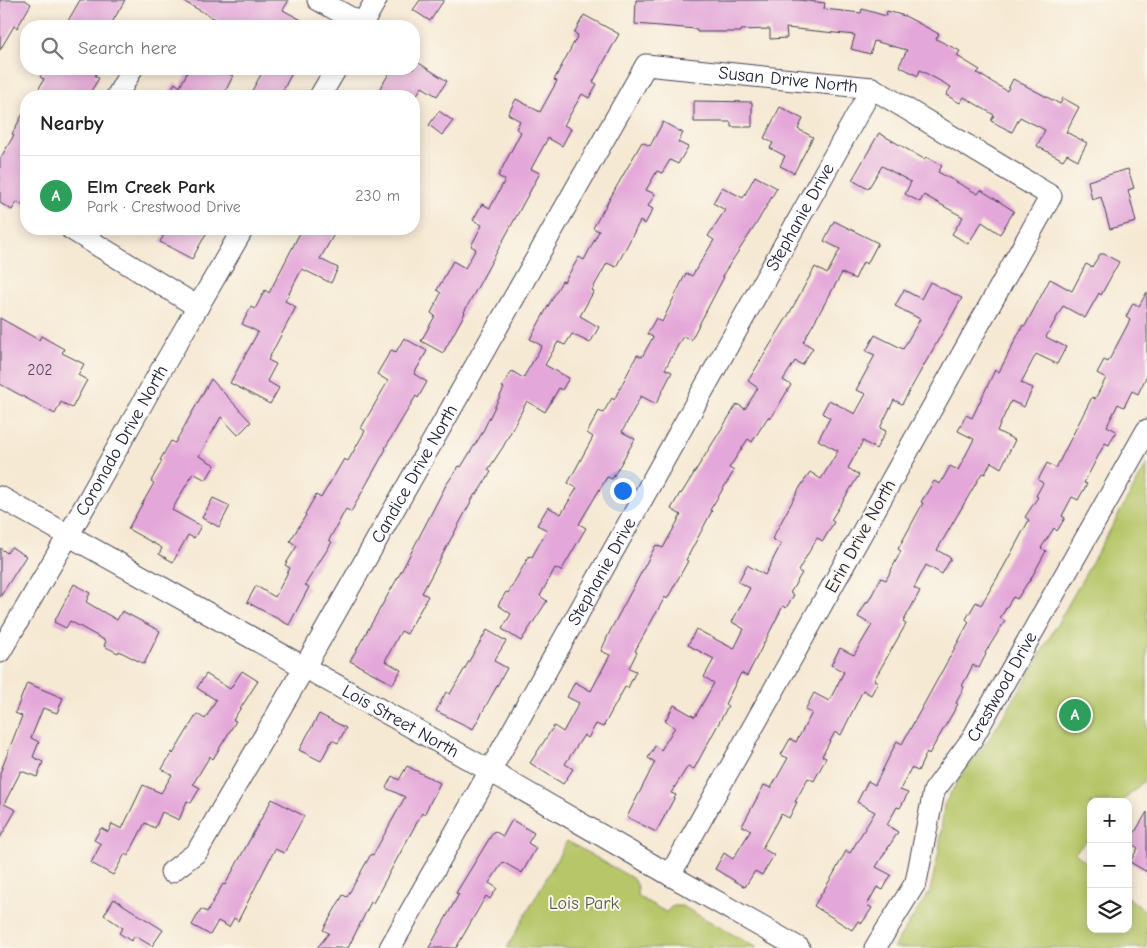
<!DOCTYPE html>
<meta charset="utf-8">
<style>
:root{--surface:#fff;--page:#f6f6f6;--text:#222;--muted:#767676;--line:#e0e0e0;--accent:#2563eb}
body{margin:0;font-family:"Comic Neue",sans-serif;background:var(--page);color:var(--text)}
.controls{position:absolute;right:15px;bottom:15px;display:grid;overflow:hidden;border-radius:10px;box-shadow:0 2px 12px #0003}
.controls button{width:45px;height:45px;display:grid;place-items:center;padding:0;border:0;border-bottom:1px solid var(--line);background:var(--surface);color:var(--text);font:25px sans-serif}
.you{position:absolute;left:622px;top:490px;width:18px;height:18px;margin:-12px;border:4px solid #fff;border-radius:50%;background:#1a73e8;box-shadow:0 0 0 8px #1a73e833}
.badge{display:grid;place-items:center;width:32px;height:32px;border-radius:50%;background:var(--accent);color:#fff;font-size:16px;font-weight:700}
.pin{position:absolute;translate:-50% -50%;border:2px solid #fff;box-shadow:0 1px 5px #0006}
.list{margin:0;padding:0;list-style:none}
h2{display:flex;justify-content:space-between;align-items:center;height:65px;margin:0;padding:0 20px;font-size:21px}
h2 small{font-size:16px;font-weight:400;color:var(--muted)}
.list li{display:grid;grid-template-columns:32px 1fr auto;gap:15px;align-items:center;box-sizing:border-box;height:80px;padding:0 20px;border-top:1px solid var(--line)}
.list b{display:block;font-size:19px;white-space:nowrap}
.list p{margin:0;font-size:16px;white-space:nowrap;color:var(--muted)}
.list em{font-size:16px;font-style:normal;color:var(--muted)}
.icon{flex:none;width:28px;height:28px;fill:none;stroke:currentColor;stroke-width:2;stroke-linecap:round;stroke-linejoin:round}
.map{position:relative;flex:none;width:1147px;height:948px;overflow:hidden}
.search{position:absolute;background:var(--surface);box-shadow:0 2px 12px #0003;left:20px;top:20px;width:400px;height:55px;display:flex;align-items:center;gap:12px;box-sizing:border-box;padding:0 18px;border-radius:20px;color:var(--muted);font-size:19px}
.panel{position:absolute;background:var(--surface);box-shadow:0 2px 12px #0003;left:20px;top:90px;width:400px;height:145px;border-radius:20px}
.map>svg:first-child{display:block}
.green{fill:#b6c668;stroke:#6c7452}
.building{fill:#e4a7d9}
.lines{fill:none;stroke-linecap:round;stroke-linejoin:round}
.minor-casing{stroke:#424052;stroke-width:23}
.minor{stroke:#fff;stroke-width:21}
.labels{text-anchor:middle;stroke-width:4;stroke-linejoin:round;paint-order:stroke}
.number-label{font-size:15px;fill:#524362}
.street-label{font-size:18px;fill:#22223b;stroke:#fbf7ec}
.park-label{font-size:18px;fill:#565b4b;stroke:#fbf7ec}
</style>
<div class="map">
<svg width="1147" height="948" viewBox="0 0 1147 948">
<rect width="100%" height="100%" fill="#fbf7ec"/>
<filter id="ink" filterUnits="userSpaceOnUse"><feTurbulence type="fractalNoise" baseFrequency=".02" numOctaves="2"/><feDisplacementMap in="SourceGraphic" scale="10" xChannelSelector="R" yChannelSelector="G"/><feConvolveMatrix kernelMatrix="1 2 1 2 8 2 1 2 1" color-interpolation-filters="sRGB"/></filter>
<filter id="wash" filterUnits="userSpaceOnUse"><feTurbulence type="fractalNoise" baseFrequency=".0096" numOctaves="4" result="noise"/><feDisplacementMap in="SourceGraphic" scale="20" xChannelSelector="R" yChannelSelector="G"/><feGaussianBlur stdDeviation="1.12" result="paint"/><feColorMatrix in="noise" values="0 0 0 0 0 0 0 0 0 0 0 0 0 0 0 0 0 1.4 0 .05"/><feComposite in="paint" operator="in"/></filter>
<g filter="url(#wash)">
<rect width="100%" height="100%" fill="#f6e9d4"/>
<path class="green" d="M 1147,464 L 1147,778 L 1122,802 L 1091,802 L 1091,836 L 1075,853 L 1091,866 L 1091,929 L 1128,929 L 1128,897 L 1147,913 L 1147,948 L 893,948 L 930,891 L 939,851 L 944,805 L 960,777 L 985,745 L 1023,685 Z
M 567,841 L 632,878 L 638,886 L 637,896 L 666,912 L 672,906 L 682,906 L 757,948 L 507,948 Z"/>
<g id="blocks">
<path class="building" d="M 0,0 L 25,0 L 31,4 L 17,28 L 14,26 L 0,50 Z
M 80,0 L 125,0 L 110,26 L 65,26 Z
M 181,0 L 289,0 L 283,10 L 312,26 L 228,26 Z
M 420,0 L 444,0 L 430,21 L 413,10 Z
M 636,0 L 799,0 L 825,3 L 824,9 L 861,13 L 862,9 L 886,16 L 887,11 L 905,16 L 939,34 L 936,39 L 960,51 L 957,56 L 980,70 L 977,73 L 1007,91 L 1013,79 L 1060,104 L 1063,98 L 1079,107 L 1066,132 L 1087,143 L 1078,160 L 1067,154 L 1063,160 L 1037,146 L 1045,130 L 1020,117 L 1012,132 L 991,121 L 994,115 L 964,97 L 960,103 L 946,95 L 951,87 L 920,70 L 918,76 L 899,66 L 907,50 L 874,41 L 870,54 L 851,49 L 855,35 L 786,28 L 787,38 L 770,39 L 770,29 L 741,30 L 741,32 L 697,32 L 697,29 L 635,24 Z
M 584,15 L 619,34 L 593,82 L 597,84 L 589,98 L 582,94 L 564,125 L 571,129 L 562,146 L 548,138 L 531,169 L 540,173 L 464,312 L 465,313 L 443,353 L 421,341 L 435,316 L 431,313 L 441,293 L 437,290 L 453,261 L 465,268 L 476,249 L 471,246 L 482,225 L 473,220 L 482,204 L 490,208 L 505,180 L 498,176 L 521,132 L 516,129 L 520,121 L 508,114 L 516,99 L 540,112 L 557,81 L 554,80 L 578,35 L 574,33 Z
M 414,60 L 447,81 L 437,96 L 422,87 L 416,96 L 375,96 L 392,69 L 414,69 Z
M 45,69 L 99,69 L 95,76 L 99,78 L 88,96 L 35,96 L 44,79 L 40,77 Z
M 189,69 L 218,69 L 233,76 L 223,96 L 167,96 L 175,83 L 180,87 Z
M 264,69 L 294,69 L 280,96 L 249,96 Z
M 694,101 L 752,102 L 752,127 L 731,127 L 731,122 L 694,122 Z
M 780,107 L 803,119 L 798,129 L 813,137 L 794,173 L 780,166 L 785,156 L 770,148 L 773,143 L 764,138 Z
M 26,108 L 26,207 L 17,202 L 12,210 L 0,203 L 0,159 L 14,135 L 12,134 Z
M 439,111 L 453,121 L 442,135 L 429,125 Z
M 663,122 L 683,133 L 678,142 L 688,147 L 678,164 L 670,160 L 662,173 L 657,171 L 646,190 L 655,194 L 648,206 L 653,209 L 645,224 L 640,221 L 616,267 L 607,263 L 592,290 L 594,291 L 580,316 L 599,327 L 590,343 L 572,334 L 565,345 L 558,342 L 545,365 L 569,378 L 562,390 L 559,388 L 545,412 L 527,401 L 503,447 L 488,470 L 491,472 L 477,494 L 475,494 L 422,593 L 428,596 L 407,634 L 401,631 L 385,661 L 401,670 L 393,684 L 350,661 L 401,572 L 446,485 L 459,466 L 461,467 L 481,435 L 504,388 L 502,387 L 512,371 L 523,378 L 542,346 L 530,339 L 562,281 L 564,282 L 579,257 L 584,260 L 599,231 L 593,228 L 642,142 L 650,146 Z
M 879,133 L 924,159 L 926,157 L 942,166 L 938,172 L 978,194 L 981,190 L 1014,211 L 1000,234 L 982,222 L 968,244 L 952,234 L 963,217 L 924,195 L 920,202 L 905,194 L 911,182 L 882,166 L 868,189 L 852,180 Z
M 1128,169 L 1134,188 L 1128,190 L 1136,222 L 1110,229 L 1101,197 L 1092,200 L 1088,181 Z
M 755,176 L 777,188 L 755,226 L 722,276 L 724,277 L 691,340 L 683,336 L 665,369 L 672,372 L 656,404 L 641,396 L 622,432 L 635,439 L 612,479 L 607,477 L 579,524 L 586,528 L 561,571 L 555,568 L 540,596 L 547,601 L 521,641 L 502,629 L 511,614 L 498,605 L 506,592 L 508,593 L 529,556 L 532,557 L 547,530 L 537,525 L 548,507 L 561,514 L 577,488 L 568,483 L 593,437 L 587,433 L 599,411 L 603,413 L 612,398 L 614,400 L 637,355 L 642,357 L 653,337 L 647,334 L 656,318 L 662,322 L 686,273 L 692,276 L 714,240 L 708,236 L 725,210 L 713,203 L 722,187 L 743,198 Z
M 834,221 L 878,243 L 867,264 L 863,262 L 855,279 L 842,273 L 803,342 L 813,348 L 802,365 L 795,361 L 783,380 L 791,385 L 771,418 L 768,417 L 752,442 L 748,439 L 729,468 L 734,471 L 710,510 L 712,511 L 686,560 L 688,561 L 667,599 L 665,597 L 635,651 L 637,652 L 629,668 L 636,671 L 628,688 L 625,687 L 603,727 L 596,724 L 588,738 L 584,735 L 565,764 L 573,769 L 563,784 L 530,763 L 554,726 L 563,732 L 579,703 L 567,697 L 575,682 L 591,691 L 610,655 L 601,651 L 610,631 L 656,545 L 663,548 L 681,515 L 671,509 L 680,493 L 681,494 L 737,404 L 745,409 L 758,388 L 748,381 L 789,314 L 815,267 L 827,274 L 840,249 L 824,241 Z
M 167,229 L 200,229 L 207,232 L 192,259 L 160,242 Z
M 302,229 L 337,229 L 320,259 L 338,268 L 331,283 L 302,269 L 285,301 L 296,307 L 268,360 L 276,364 L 267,381 L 279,388 L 270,404 L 230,383 L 258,332 L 242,324 L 251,307 L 255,309 L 265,290 L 269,293 Z
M 1100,254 L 1104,254 L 1119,262 L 1101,295 L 1099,293 L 1085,318 L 1063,306 L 1046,337 L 1066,347 L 1057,364 L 1036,354 L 1021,383 L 1033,388 L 1024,407 L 1011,401 L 997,431 L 1015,440 L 1001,468 L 991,462 L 985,474 L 982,473 L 937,550 L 951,558 L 942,574 L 926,565 L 914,588 L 920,591 L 903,622 L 906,624 L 874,680 L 878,682 L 871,695 L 863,690 L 841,735 L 835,732 L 822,756 L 826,758 L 814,781 L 808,778 L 795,802 L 797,802 L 789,818 L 781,814 L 762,848 L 774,855 L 762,875 L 755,871 L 745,887 L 715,869 L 724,853 L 733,859 L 751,830 L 742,826 L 764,785 L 771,788 L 788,758 L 781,755 L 790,739 L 796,742 L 812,713 L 805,710 L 814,693 L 829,701 L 844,672 L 831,665 L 840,648 L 854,655 L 872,625 L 858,617 L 867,601 L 868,602 L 881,578 L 886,580 L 901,551 L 898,549 L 923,503 L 921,502 L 934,481 L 940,484 L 950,466 L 958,470 L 974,439 L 958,431 L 966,415 L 972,418 L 995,370 L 999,372 L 1023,325 L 1025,326 L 1050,279 L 1072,291 L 1086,264 L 1092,267 Z
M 930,282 L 962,298 L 902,404 L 894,400 L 880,428 L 886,431 L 876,449 L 863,441 L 848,468 L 859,475 L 831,520 L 834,522 L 823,541 L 817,538 L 798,571 L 802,573 L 790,593 L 794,595 L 786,608 L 783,606 L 747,676 L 741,673 L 725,704 L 728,706 L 694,769 L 688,766 L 671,793 L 676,795 L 656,832 L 627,817 L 655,762 L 648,758 L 655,746 L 661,750 L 675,727 L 665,721 L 674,705 L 695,717 L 714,683 L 704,677 L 714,659 L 688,645 L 696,629 L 734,649 L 744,629 L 732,622 L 750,588 L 738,582 L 747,565 L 765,575 L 781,544 L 772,539 L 799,489 L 810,472 L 821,479 L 838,451 L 818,440 L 830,418 L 822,413 L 829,400 L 855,414 L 866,394 L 856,390 L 875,355 L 866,351 L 875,335 L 903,349 L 920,319 L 895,306 L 904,290 L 921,299 Z
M 1147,292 L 1147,375 L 1138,394 L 1132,391 L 1124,407 L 1118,404 L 1107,426 L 1116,431 L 1109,445 L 1105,443 L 1084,483 L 1087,484 L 1078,500 L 1072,497 L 1062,516 L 1065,518 L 1057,531 L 1054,528 L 1041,548 L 1046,551 L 1029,582 L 1028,582 L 1017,599 L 1013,597 L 1000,618 L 1005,621 L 985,653 L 986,654 L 979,668 L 973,665 L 962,686 L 964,687 L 956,703 L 958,704 L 929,754 L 927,752 L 918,771 L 911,768 L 900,790 L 908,793 L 900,808 L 897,807 L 887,825 L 898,832 L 876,867 L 891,875 L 883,890 L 877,887 L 867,905 L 872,908 L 862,923 L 858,921 L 852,930 L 814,906 L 833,875 L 846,851 L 850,853 L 875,812 L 857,802 L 868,781 L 875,785 L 897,741 L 902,744 L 969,622 L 966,619 L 976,602 L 981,605 L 1003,568 L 1029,520 L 1025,517 L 1038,497 L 1036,496 L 1043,483 L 1038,480 L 1047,463 L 1056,468 L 1092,397 L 1095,399 L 1106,378 L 1097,373 L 1104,360 L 1108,362 L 1130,320 L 1126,317 L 1133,303 L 1139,306 Z
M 0,318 L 39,340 L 41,336 L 64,349 L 62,353 L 84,364 L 78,375 L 87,380 L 72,408 L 61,402 L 55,414 L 0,384 Z
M 404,338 L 427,351 L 414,374 L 427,382 L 418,398 L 416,396 L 385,448 L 386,449 L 351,512 L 346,509 L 329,540 L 332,542 L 305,585 L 309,587 L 289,625 L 247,602 L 256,586 L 275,597 L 290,568 L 285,565 L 297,546 L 290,541 L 306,515 L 305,514 L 316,495 L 321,498 L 344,459 L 348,461 L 365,431 L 361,428 L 388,381 L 377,374 L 391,350 L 396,352 Z
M 211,379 L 251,422 L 238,435 L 221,417 L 199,456 L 215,465 L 206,480 L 193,473 L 172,510 L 201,526 L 194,538 L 188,535 L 173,562 L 159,554 L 162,548 L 128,529 L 154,483 L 151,481 L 162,461 L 160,460 L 171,441 L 175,443 Z
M 213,498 L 230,506 L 219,527 L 202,518 Z
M 11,547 L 26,556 L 0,597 L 0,548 L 7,553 Z
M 74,584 L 90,593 L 86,602 L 117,620 L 122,611 L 160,631 L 144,664 L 119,651 L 118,653 L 104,646 L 106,641 L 70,621 L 66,628 L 54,622 Z
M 487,630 L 506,641 L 494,661 L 507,668 L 473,729 L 436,711 L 446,692 L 450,694 Z
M 242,671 L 258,681 L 233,720 L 236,721 L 213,759 L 210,756 L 193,784 L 200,788 L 191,803 L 187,801 L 179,820 L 162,812 L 155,828 L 145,823 L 128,856 L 125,854 L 113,875 L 91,863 L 101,844 L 94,840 L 101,828 L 108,832 L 112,824 L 122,829 L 143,785 L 161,793 L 172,775 L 162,769 L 172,752 L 173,754 L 197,714 L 205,719 L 216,700 L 197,688 L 206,674 L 230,689 Z
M 27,683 L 63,698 L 57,713 L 43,708 L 31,738 L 39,742 L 33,757 L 43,762 L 37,777 L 21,771 L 4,804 L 16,810 L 0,838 L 0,773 L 22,716 L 15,713 Z
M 319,714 L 346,728 L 338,743 L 332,740 L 321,761 L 299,750 Z
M 407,766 L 440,783 L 424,815 L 422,813 L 373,903 L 371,902 L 348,948 L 317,948 L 329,933 L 323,930 L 343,895 L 347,897 L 371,854 L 373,855 L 405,797 L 386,788 L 392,776 L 399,780 Z
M 272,799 L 304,816 L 284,853 L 275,849 L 238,921 L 234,918 L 229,927 L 218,921 L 210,935 L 192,925 L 201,909 L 207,912 L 223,884 L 225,885 Z
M 1147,812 L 1147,872 L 1130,862 L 1138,848 L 1129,842 Z
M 512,820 L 534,833 L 528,843 L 536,848 L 522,873 L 503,862 L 489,883 L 497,888 L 490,899 L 486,896 L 456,948 L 429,948 L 459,894 L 456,893 L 494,831 L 503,836 Z
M 114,899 L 163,930 L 152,946 L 135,936 L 131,941 L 119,933 L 123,928 L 104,915 Z"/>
</g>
</g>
<g filter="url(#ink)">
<use href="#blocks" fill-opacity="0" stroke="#424052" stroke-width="1"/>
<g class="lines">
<defs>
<g id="minor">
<path d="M 318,0 L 362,24"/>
<path d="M 361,26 L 376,0"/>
<path d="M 117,96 L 132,69"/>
<path d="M 320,96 L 336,69"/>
<path d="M 71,229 L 198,307"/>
<path id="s1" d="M 0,497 L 490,771 L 670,875 L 799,948"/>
<path id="s2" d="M 0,652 L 68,536 L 161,370 L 243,229"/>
<path id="s3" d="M 171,872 L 197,852 L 304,668 L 646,65 L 872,88 L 1051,196 L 670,875"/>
<path id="s4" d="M 390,948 L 490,771 L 872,88"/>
<path id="s5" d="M 875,948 L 916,882 L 934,791 L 972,739 L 1147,430"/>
</g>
</defs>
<use href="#minor" class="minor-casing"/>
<use href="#minor" class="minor"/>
</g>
</g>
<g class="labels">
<g class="number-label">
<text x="40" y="375">202</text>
</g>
<g class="street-label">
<text dy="6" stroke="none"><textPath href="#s3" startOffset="1082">Susan Drive North</textPath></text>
<text dy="6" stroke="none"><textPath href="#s4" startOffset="838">Stephanie Drive</textPath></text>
<text dy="6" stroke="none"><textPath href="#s2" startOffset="244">Coronado Drive North</textPath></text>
<text dy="6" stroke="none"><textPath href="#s3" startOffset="469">Candice Drive North</textPath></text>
<text transform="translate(860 536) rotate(-61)" y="6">Erin Drive North</text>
<text dy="6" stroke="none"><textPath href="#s4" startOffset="432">Stephanie Drive</textPath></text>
<text dy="6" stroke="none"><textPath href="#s5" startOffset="295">Crestwood Drive</textPath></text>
<text dy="6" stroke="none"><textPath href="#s1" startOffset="459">Lois Street North</textPath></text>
</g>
<g class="park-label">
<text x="584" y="909">Lois Park</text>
</g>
</g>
</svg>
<div class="controls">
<button>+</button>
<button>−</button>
<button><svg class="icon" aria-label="layers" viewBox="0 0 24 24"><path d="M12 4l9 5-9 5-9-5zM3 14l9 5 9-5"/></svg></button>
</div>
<div class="you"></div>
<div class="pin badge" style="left:1075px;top:715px;background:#2e9e5b">A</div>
<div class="search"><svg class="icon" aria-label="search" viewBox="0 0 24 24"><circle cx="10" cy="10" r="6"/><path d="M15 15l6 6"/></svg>Search here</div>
<section class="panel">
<h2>Nearby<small></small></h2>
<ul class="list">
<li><span class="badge" style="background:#2e9e5b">A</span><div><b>Elm Creek Park</b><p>Park · Crestwood Drive</p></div><em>230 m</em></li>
</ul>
</section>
</div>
